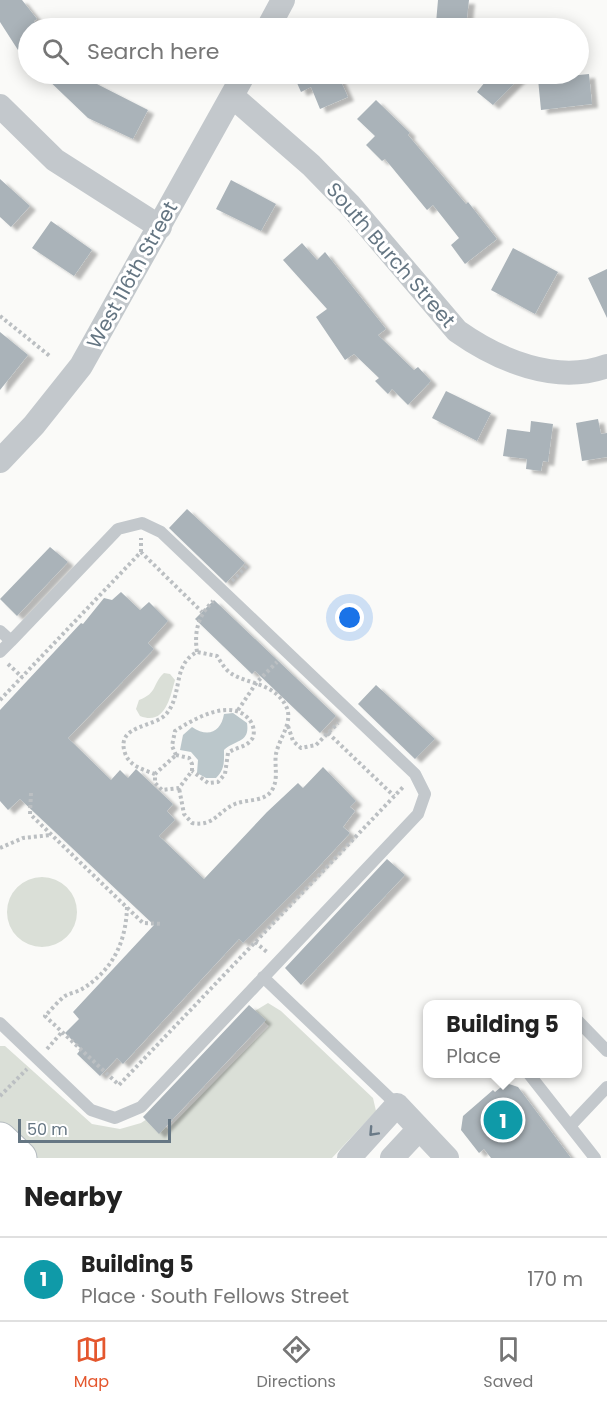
<!DOCTYPE html>
<meta charset="utf-8">
<style>
:root{--surface:#fff;--page:#f6f6f6;--text:#222;--muted:#767676;--line:#e0e0e0;--accent:#e4572e}
body{margin:0;font-family:Poppins,sans-serif;background:var(--page);color:var(--text)}
.scale{position:absolute;left:18px;bottom:15px;width:153px;box-sizing:border-box;padding-left:6px;border:3px solid #657683;border-top:0;font-size:16px;line-height:21px;white-space:nowrap;color:#657683;-webkit-text-stroke:4px #fff;paint-order:stroke}
.you{position:absolute;left:350px;top:618px;width:21px;height:21px;margin:-15px;border:4px solid #fff;border-radius:50%;background:#1a73e8;box-shadow:0 0 0 9px #1a73e833}
.badge{display:grid;place-items:center;width:39px;height:39px;border-radius:50%;background:var(--accent);color:#fff;font-size:20px;font-weight:700}
.pin{position:absolute;translate:-50% -50%;border:3px solid #fff;box-shadow:0 2px 6px #0006}
.popup{position:absolute;left:423px;top:1000px;width:159px;height:78px;box-sizing:border-box;display:grid;place-content:center;border-radius:12px;background:var(--surface);filter:drop-shadow(0 2px 4px #0005);font-size:20px;white-space:nowrap;color:var(--muted)}
.popup b{font-size:22px;color:var(--text)}
.popup::after{content:'';position:absolute;left:50%;top:100%;margin-left:-12px;border:12px solid transparent;border-top-color:var(--surface)}
.list{margin:0;padding:0;list-style:none}
h2{display:flex;justify-content:space-between;align-items:center;height:78px;margin:0;padding:0 24px;font-size:26px}
h2 small{font-size:20px;font-weight:400;color:var(--muted)}
.list li{display:grid;grid-template-columns:39px 1fr auto;gap:18px;align-items:center;box-sizing:border-box;height:84px;padding:0 24px;border-top:2px solid var(--line)}
.list b{display:block;font-size:22px;white-space:nowrap}
.list p{margin:0;font-size:20px;white-space:nowrap;color:var(--muted)}
.list em{font-size:20px;font-style:normal;color:var(--muted)}
.icon{flex:none;width:33px;height:33px;fill:none;stroke:currentColor;stroke-width:2;stroke-linecap:round;stroke-linejoin:round}
.map{position:relative;flex:none;width:607px;height:1158px;overflow:hidden}
.search{position:absolute;background:var(--surface);box-shadow:0 3px 15px #0003;left:18px;right:18px;top:18px;height:66px;display:flex;align-items:center;gap:15px;box-sizing:border-box;padding:0 21px;border-radius:33px;color:var(--muted);font-size:22px}
.sheet{height:162px;background:var(--surface)}
nav{display:flex;justify-content:space-around;align-items:center;box-sizing:border-box;height:84px;border-top:2px solid var(--line);background:var(--surface);font-size:16px;color:var(--muted)}
nav a{display:grid;justify-items:center;gap:3px}
nav .on{color:var(--accent)}
.map>svg:first-child{display:block}
.green{fill:#dadfd7}
.water{fill:#bbc7cb}
.building{fill:#aab3b9;filter:url(#shadow)}
.lines{fill:none;stroke-linecap:round;stroke-linejoin:round}
.secondary-casing{stroke:#b3babf;stroke-width:35}
.path{stroke:#bbbfc2;stroke-width:4;stroke-dasharray:3 3;stroke-linecap:butt}
.lane{stroke:#c3c8cc;stroke-width:12}
.street{stroke:#c3c8cc;stroke-width:24}
.secondary{stroke:#fff;stroke-width:33}
.oneway{stroke:#6a7a87}
.labels{text-anchor:middle;stroke-width:6;stroke-linejoin:round;paint-order:stroke}
.street-label{font-size:20px;fill:#657683;stroke:#fff}
</style>
<div class="map">
<svg width="607" height="1158" viewBox="0 0 607 1158">
<defs>
<filter id="shadow"><feDropShadow dx="6" dy="4" stdDeviation="1.5" flood-color="#0004"/></filter>
</defs>
<rect width="100%" height="100%" fill="#fafaf8"/>
<path class="green" d="M 164,673 L 170,674 L 175,680 C 170,698 165,726 140,716 L 136,709 L 139,700 C 158,693 152,684 164,673 Z
M7 912a35 35 0 1 1 70 0a35 35 0 1 1-70 0Z
M 268,1003 L 281,1011 L 373,1098 L 376,1111 L 332,1158 L 34,1158 L 0,1126 L 0,1046 L 5,1046 L 92,1124 L 120,1129 L 141,1123 L 153,1115 L 168,1129 L 269,1026 L 253,1012 Z"/>
<path class="water" d="M 233,713 L 247,723 C 250,743 236,739 224,750 C 224,762 225,769 216,778 L 206,778 L 197,773 L 198,760 L 191,752 L 180,750 L 183,735 L 192,727 C 208,738 221,732 224,714 Z"/>
<path class="building" d="M 0,0 L 22,0 L 37,19 L 34,21 L 40,28 L 28,28 L 28,41 L 18,50 L 0,22 Z
M 438,0 L 469,0 L 466,26 L 436,23 Z
M 42,74 L 98,74 L 91,81 L 148,110 L 133,139 L 88,118 Z
M 293,74 L 341,74 L 338,75 L 348,97 L 320,109 L 311,87 L 301,92 Z
M 475,74 L 524,74 L 493,105 L 477,92 L 485,82 Z
M 589,74 L 592,104 L 541,110 L 538,79 Z
M 376,100 L 410,133 L 408,135 L 466,204 L 468,202 L 497,239 L 465,264 L 451,245 L 459,238 L 433,205 L 427,210 L 385,159 L 382,161 L 366,145 L 375,136 L 357,119 Z
M 0,179 L 30,206 L 11,227 L 0,217 Z
M 231,180 L 276,204 L 261,231 L 216,209 Z
M 51,221 L 92,250 L 74,276 L 32,248 Z
M 302,243 L 317,260 L 325,252 L 386,329 L 378,335 L 414,370 L 418,367 L 431,381 L 408,405 L 392,389 L 388,394 L 375,381 L 379,378 L 354,354 L 345,360 L 316,317 L 327,309 L 283,260 Z
M 513,248 L 558,272 L 535,314 L 491,290 Z
M 607,269 L 607,318 L 588,278 Z
M 0,332 L 28,355 L 0,390 Z
M 446,391 L 491,413 L 477,441 L 432,418 Z
M 598,419 L 601,434 L 607,433 L 607,457 L 582,461 L 576,423 Z
M 531,421 L 553,424 L 548,462 L 543,461 L 541,471 L 526,469 L 527,459 L 503,456 L 507,429 L 530,432 Z
M 187,509 L 245,563 L 226,583 L 169,528 Z
M 50,547 L 68,562 L 17,616 L 0,599 Z
M 121,592 L 140,610 L 149,602 L 168,621 L 148,643 L 154,649 L 68,738 L 111,780 L 120,770 L 128,778 L 136,769 L 173,804 L 167,811 L 175,820 L 159,836 L 204,879 L 267,812 L 298,783 L 303,788 L 323,767 L 356,801 L 350,807 L 355,811 L 343,827 L 350,833 L 311,875 L 243,943 L 239,939 L 123,1064 L 117,1058 L 100,1076 L 77,1054 L 81,1049 L 65,1033 L 79,1019 L 73,1012 L 154,925 L 20,799 L 8,810 L 0,801 L 0,710 L 81,623 L 83,624 L 104,598 L 112,600 Z
M 214,600 L 336,716 L 320,733 L 255,671 L 252,674 L 195,619 Z
M 376,685 L 435,739 L 415,759 L 358,704 Z
M 387,859 L 405,875 L 301,985 L 285,968 Z
M 249,1005 L 266,1020 L 159,1134 L 143,1117 Z
M 506,1083 L 518,1087 L 571,1158 L 491,1158 L 484,1149 L 479,1153 L 461,1130 L 463,1116 L 493,1090 L 495,1092 Z"/>
<g class="lines">
<defs>
<path id="secondary" d="M 0,1139 L 20,1158"/>
</defs>
<use href="#secondary" class="secondary-casing"/>
<path class="path" d="M 0,316 L 51,357
M 141,552 L 141,538
M 232,581 L 247,566
M 197,652 C 194,631 198,616 213,601
M 8,664 L 22,677
M 0,700 L 141,552 L 202,612
M 238,710 L 257,682 L 277,662
M 288,726 L 293,741 L 301,748 L 316,745 L 338,723
M 328,733 L 394,796
M 176,755 L 172,746 L 175,731 C 195,718 234,696 251,722 C 254,727 255,734 252,739 C 246,748 235,747 228,753 L 225,774 L 218,782 L 208,783 L 192,771
M 176,755 L 189,758 L 192,764 L 192,771 L 179,788 L 162,790 L 155,783 L 155,774 Z
M 155,774 C 144,770 129,766 125,753 C 115,724 156,728 167,713 C 183,693 172,665 197,652 L 217,656 C 221,662 225,670 232,674 C 248,684 274,683 286,706 C 294,722 279,738 276,754 C 274,765 279,779 272,790 C 265,802 247,799 235,804 C 218,811 214,827 192,823 L 184,814 L 179,788
M 31,793 L 30,814 L 143,923 L 163,924
M 0,848 L 23,838 L 51,835
M 127,907 C 126,942 113,970 82,989 C 77,992 70,993 65,996 C 58,1001 51,1010 45,1016 L 119,1085 L 404,786
M 255,942 L 267,952
M 47,1049 L 62,1032
M 0,1096 L 27,1069"/>
<path class="lane" d="M 0,631 L 11,641 L 118,529 L 142,523 L 161,532 L 415,774 L 425,794 L 418,814 L 141,1107 L 115,1118 L 91,1110 L 0,1023
M 0,652 L 11,641
M 263,977 L 397,1105
M 578,1021 L 607,1051
M 529,1074 L 595,1158
M 570,1126 L 607,1087"/>
<path class="street" d="M 268,28 L 283,0
M 232,96 L 311,165 L 349,204 L 457,331 C 498,360 556,385 607,366
M 0,106 L 55,160 L 160,227
M 0,461 L 34,425 L 81,366 L 244,74
M 349,1158 L 397,1105 L 447,1158
M 392,1158 L 419,1129"/>
<use href="#secondary" class="secondary"/>
</g>
<defs><path id="oneway-chevron" d="M-2-3.5L2.5 0L-2 3.5" fill="none" stroke-width="1.6" stroke-linecap="round" stroke-linejoin="round" transform="scale(1.5)"/></defs>
<use class="oneway" href="#oneway-chevron" transform="translate(373 1132) rotate(133)"/>
<g class="labels">
<g class="street-label">
<text transform="translate(391 255) rotate(49)" y="7">South Burch Street</text>
<text transform="translate(132 275) rotate(-61)" y="7">West 116th Street</text>
</g>
</g>
</svg>
<div class="scale">50 m</div>
<div class="you"></div>
<div class="pin badge" style="left:503px;top:1120px;background:#0f9aa8">1</div>
<div class="popup"><b>Building 5</b>Place</div>
<div class="search"><svg class="icon" aria-label="search" viewBox="0 0 24 24"><circle cx="10" cy="10" r="6"/><path d="M15 15l6 6"/></svg>Search here</div>
</div>
<section class="sheet">
<h2>Nearby<small></small></h2>
<ul class="list">
<li><span class="badge" style="background:#0f9aa8">1</span><div><b>Building 5</b><p>Place · South Fellows Street</p></div><em>170 m</em></li>
</ul>
</section>
<nav>
<a class="on"><svg class="icon" aria-label="map" viewBox="0 0 24 24"><path d="M3 6l6-2 6 2 6-2v14l-6 2-6-2-6 2zM9 4v14M15 6v14"/></svg>Map</a>
<a><svg class="icon" aria-label="directions" viewBox="0 0 24 24"><path d="M12 3l9 9-9 9-9-9zM9 14v-3h6M13 9l2 2-2 2"/></svg>Directions</a>
<a><svg class="icon" aria-label="saved" viewBox="0 0 24 24"><path d="M7 4h10v16l-5-4-5 4z"/></svg>Saved</a>
</nav>
